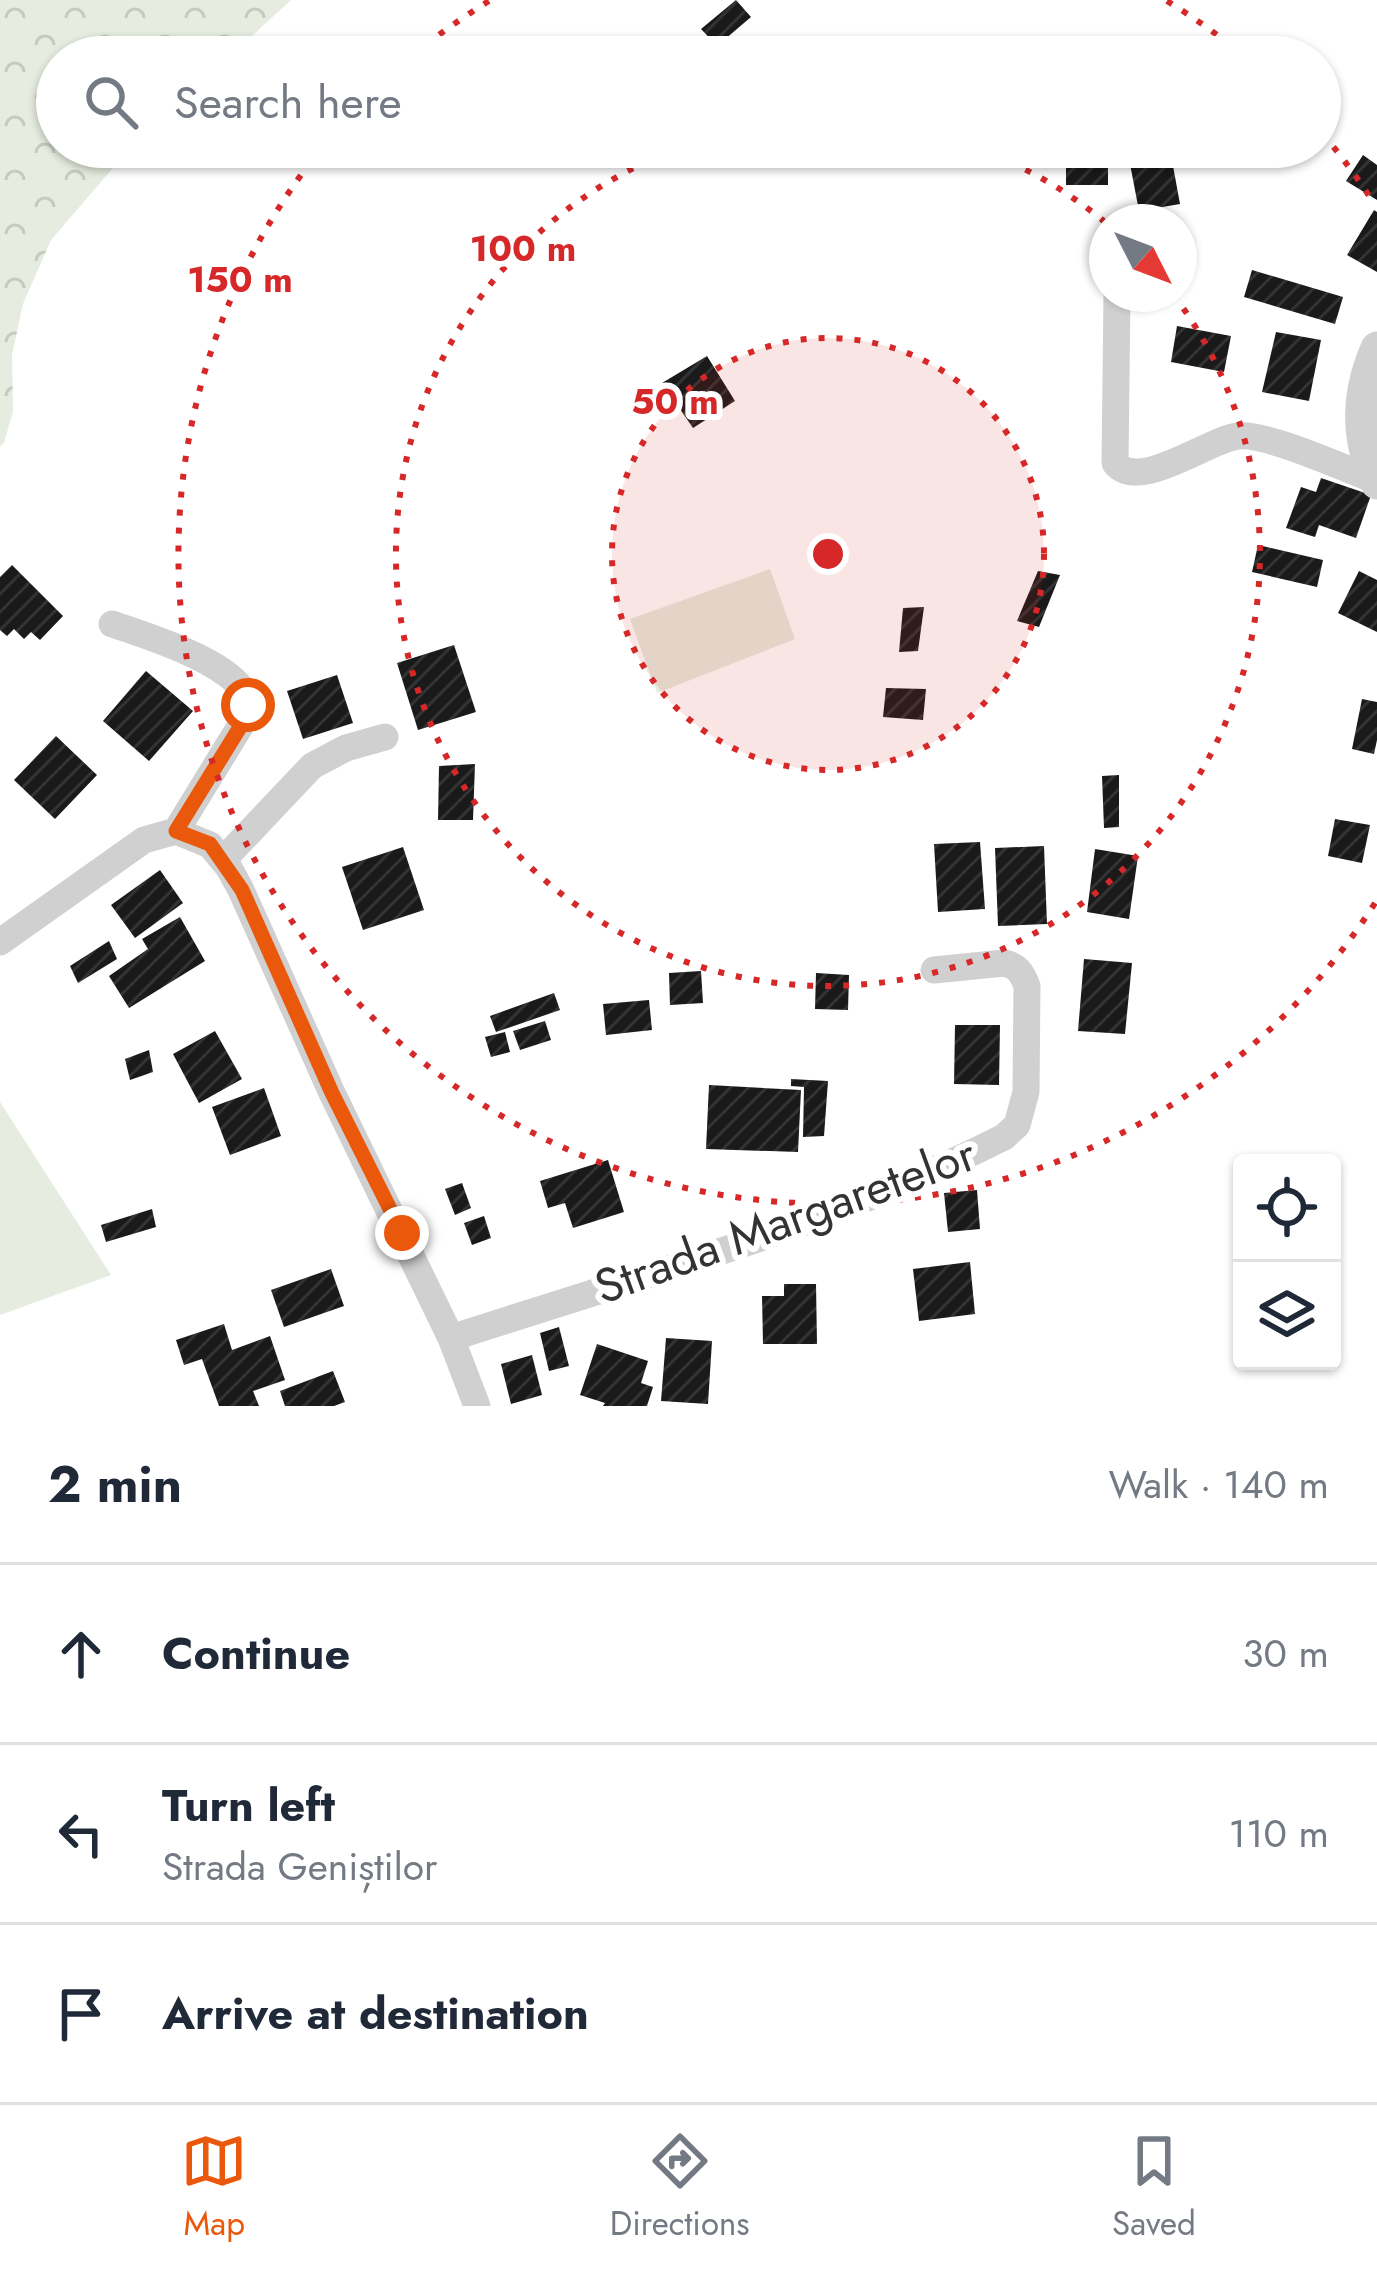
<!DOCTYPE html>
<meta charset="utf-8">
<style>
:root{--surface:#fff;--page:#f2f2f3;--text:#1f2937;--muted:#747a83;--line:#e0e1e3;--accent:#ea580c}
body{margin:0;font-family:Jost,sans-serif;background:var(--page);color:var(--text)}
.controls{position:absolute;right:36px;bottom:36px;display:grid;overflow:hidden;border-radius:12px;box-shadow:0 3px 9px #0004}
.controls button{width:108px;height:108px;display:grid;place-items:center;padding:0;border:0;border-bottom:3px solid var(--line);background:var(--surface);color:var(--text);font:60px sans-serif}
.compass{position:absolute;left:1089px;top:204px;width:108px;height:108px;border-radius:50%;background:var(--surface);box-shadow:0 3px 9px #0004;rotate:132deg}
.stop{position:absolute;width:36px;height:36px;margin:-27px;border:9px solid #ea580c;border-radius:50%;background:#fff}
.stop.end{background:#ea580c;border-color:#fff;box-shadow:0 3px 12px #0008}
.list{margin:0;padding:0;list-style:none}
h2{display:flex;justify-content:space-between;align-items:center;height:156px;margin:0;padding:0 48px;font-size:51px}
h2 small{font-size:39px;font-weight:400;color:var(--muted)}
.list li{display:grid;grid-template-columns:78px 1fr auto;gap:36px;align-items:center;box-sizing:border-box;height:180px;padding:0 48px;border-top:3px solid var(--line)}
.list b{display:block;font-size:45px;white-space:nowrap}
.list p{margin:0;font-size:39px;white-space:nowrap;color:var(--muted)}
.list em{font-size:39px;font-style:normal;color:var(--muted)}
.icon{flex:none;width:66px;height:66px;fill:none;stroke:currentColor;stroke-width:2;stroke-linecap:round;stroke-linejoin:round}
.map{position:relative;flex:none;width:1377px;height:1406px;overflow:hidden}
.search{position:absolute;background:var(--surface);box-shadow:0 3px 9px #0004;left:36px;right:36px;top:36px;height:132px;display:flex;align-items:center;gap:30px;box-sizing:border-box;padding:0 42px;border-radius:66px;color:var(--muted);font-size:45px}
.sheet{height:696px;background:var(--surface)}
nav{display:flex;justify-content:space-around;align-items:center;box-sizing:border-box;height:168px;border-top:3px solid var(--line);background:var(--surface);font-size:33px;color:var(--muted)}
nav a{display:grid;justify-items:center;gap:6px}
nav .on{color:var(--accent)}
.map>svg:first-child{display:block}
.forest{fill:url(#forest-crowns)}
.pitch{fill:#e6ecdf}
.building{fill:url(#building-hatch)}
.lines{fill:none;stroke-linecap:round;stroke-linejoin:round}
.minor{stroke:#d0d0d0;stroke-width:27}
.tertiary{stroke:#d0d0d0;stroke-width:33}
.route{stroke:#ea580c;stroke-width:15}
.ring{fill:none;stroke:#d62828;stroke-width:6;stroke-dasharray:6 12}
.labels{text-anchor:middle;stroke-width:12;stroke-linejoin:round;paint-order:stroke}
.street-label{font-size:48px;fill:#333;stroke:#fff}
.centre{fill:#d62828;stroke:#fff;stroke-width:6}
.ring-label{font-size:36px;text-anchor:middle;font-weight:bold;fill:#d62828;stroke:#fff;stroke-width:12;stroke-linejoin:round;paint-order:stroke}
</style>
<div class="map">
<svg width="1377" height="1406" viewBox="0 0 1377 1406">
<defs>
<pattern id="forest-crowns" width="20" height="18" patternUnits="userSpaceOnUse" patternTransform="scale(3)"><rect width="20" height="18" fill="#e6ecdf"/><path d="M2 6a3 3 0 1 1 6 0M12 15a3 3 0 1 1 6 0" fill="none" stroke="#c6cbc0"/></pattern>
<pattern id="building-hatch" width="6" height="6" patternUnits="userSpaceOnUse" patternTransform="scale(3)"><rect width="6" height="6" fill="#1a1a1a"/><path d="M-1 1l2-2M0 6l6-6M5 7l2-2" fill="none" stroke="#333"/></pattern>
</defs>
<rect width="100%" height="100%" fill="#fff"/>
<path class="forest" d="M 0,0 L 291,0 L 229,57 L 57,57 L 57,147 L 131,147 L 51,240 L 23,304 L 12,355 L 13,411 L 4,443 L 0,446 Z"/>
<path class="pitch" d="M 770,569 L 795,639 L 657,693 L 630,619 Z
M 0,1102 L 111,1275 L 0,1315 Z"/>
<path class="building" d="M 736,0 L 751,17 L 717,46 L 701,29 Z
M 1066,147 L 1108,147 L 1108,185 L 1066,185 Z
M 1171,155 L 1180,204 L 1139,211 L 1130,164 Z
M 1363,155 L 1377,165 L 1377,200 L 1346,181 Z
M 1374,210 L 1377,212 L 1377,272 L 1347,255 Z
M 1252,270 L 1343,297 L 1335,324 L 1244,297 Z
M 1177,326 L 1231,336 L 1224,372 L 1171,362 Z
M 1276,332 L 1321,340 L 1309,401 L 1262,392 Z
M 707,356 L 735,401 L 693,428 L 662,383 Z
M 1321,478 L 1371,495 L 1356,538 L 1319,525 L 1315,537 L 1286,528 L 1301,487 L 1316,492 Z
M 1258,545 L 1323,560 L 1317,587 L 1252,572 Z
M 12,565 L 63,616 L 40,640 L 31,632 L 24,639 L 14,629 L 7,636 L 0,630 L 0,577 Z
M 1038,571 L 1060,575 L 1039,627 L 1017,621 Z
M 1359,571 L 1377,580 L 1377,632 L 1338,613 Z
M 924,607 L 918,651 L 899,652 L 903,608 Z
M 454,645 L 476,712 L 418,730 L 397,663 Z
M 146,671 L 193,711 L 149,761 L 103,721 Z
M 337,675 L 353,723 L 303,739 L 287,691 Z
M 886,688 L 926,689 L 923,720 L 883,717 Z
M 1362,699 L 1377,702 L 1377,740 L 1374,754 L 1352,749 Z
M 56,736 L 97,775 L 55,819 L 14,780 Z
M 475,764 L 473,820 L 438,820 L 439,766 Z
M 1119,775 L 1119,827 L 1104,828 L 1102,776 Z
M 1335,819 L 1370,825 L 1362,863 L 1328,856 Z
M 980,842 L 985,909 L 938,912 L 934,844 Z
M 1044,846 L 1047,924 L 998,926 L 995,848 Z
M 403,847 L 424,910 L 363,930 L 342,867 Z
M 1095,849 L 1138,856 L 1129,919 L 1087,912 Z
M 160,870 L 183,903 L 135,938 L 111,905 Z
M 180,917 L 205,961 L 129,1008 L 109,976 L 148,949 L 142,939 Z
M 109,941 L 117,959 L 78,983 L 70,966 Z
M 1084,959 L 1132,963 L 1125,1034 L 1078,1031 Z
M 701,971 L 703,1003 L 670,1005 L 669,973 Z
M 816,973 L 849,975 L 848,1010 L 815,1009 Z
M 554,993 L 560,1010 L 496,1032 L 490,1016 Z
M 649,1000 L 652,1030 L 606,1035 L 603,1004 Z
M 545,1021 L 551,1040 L 520,1050 L 513,1031 Z
M 955,1025 L 1000,1025 L 999,1085 L 954,1084 Z
M 215,1031 L 242,1079 L 199,1103 L 173,1054 Z
M 505,1032 L 510,1052 L 491,1057 L 485,1037 Z
M 149,1050 L 153,1072 L 130,1080 L 125,1059 Z
M 791,1079 L 828,1081 L 824,1136 L 803,1137 L 804,1087 L 791,1086 Z
M 709,1085 L 801,1090 L 798,1152 L 706,1149 Z
M 264,1088 L 281,1136 L 230,1155 L 212,1107 Z
M 608,1160 L 624,1212 L 573,1228 L 565,1203 L 548,1208 L 540,1181 Z
M 462,1183 L 471,1208 L 455,1215 L 445,1189 Z
M 977,1190 L 980,1229 L 948,1232 L 944,1193 Z
M 152,1209 L 156,1227 L 106,1242 L 101,1225 Z
M 484,1216 L 491,1238 L 472,1245 L 464,1223 Z
M 970,1262 L 975,1314 L 919,1321 L 913,1269 Z
M 331,1269 L 344,1306 L 284,1327 L 271,1290 Z
M 784,1284 L 816,1284 L 817,1344 L 763,1344 L 762,1296 L 784,1296 Z
M 224,1324 L 232,1350 L 270,1336 L 285,1380 L 253,1391 L 259,1406 L 219,1406 L 202,1359 L 184,1365 L 176,1340 Z
M 559,1327 L 569,1366 L 549,1371 L 540,1333 Z
M 666,1338 L 712,1341 L 708,1404 L 661,1401 Z
M 597,1344 L 648,1361 L 641,1383 L 653,1387 L 647,1406 L 603,1406 L 605,1403 L 580,1395 Z
M 532,1355 L 542,1395 L 511,1404 L 501,1364 Z
M 333,1371 L 345,1402 L 334,1406 L 285,1406 L 280,1391 Z"/>
<g class="lines">
<path class="minor" d="M 1117,294 L 1115,463 C 1139,493 1209,439 1238,436 C 1268,433 1345,469 1375,480
M 112,624 C 142,634 250,667 248,706 C 247,713 243,718 241,725 L 176,831
M 223,860 L 312,766 L 346,748 L 385,737
M 0,942 L 144,840 L 176,831 L 210,845 L 229,868 L 241,890 L 332,1093 L 451,1338 L 477,1406
M 451,1338 C 635,1278 830,1225 1004,1137 L 1017,1125 L 1026,1092 L 1027,986 C 1022,973 1018,966 1004,963 L 934,970"/>
<path class="tertiary" d="M 1377,348 C 1357,394 1356,437 1377,483"/>
</g>
<g class="lines">
<path class="route" d="M 248,705 L 242,724 L 176,831 L 210,844 L 242,890 L 332,1093 L 402,1233"/>
</g>
<circle cx="828" cy="554" r="216" fill="#d62828" fill-opacity=".12"/>
<g class="ring">
<circle cx="828" cy="554" r="216"/>
<path d="M976 148A432 432 0 0 1 1106 223M1173 294A432 432 0 1 1 680 148"/>
<path d="M1375 903A649 649 0 1 1 320 150M411 57A649 649 0 0 1 489 1M1167 1A649 649 0 0 1 1245 57M1322 133A649 649 0 0 1 1375 205"/>
</g>
<g class="labels">
<g class="street-label">
<text transform="translate(785 1220) rotate(-20)" y="17">Strada Margaretelor</text>
</g>
</g>
<circle cx="828" cy="554" r="18" class="centre"/>
<g class="ring-label">
<text x="523" y="261">100 m</text>
<text x="240" y="292">150 m</text>
<text x="675" y="414">50 m</text>
</g>
</svg>
<div class="controls">
<button><svg class="icon" aria-label="locate" viewBox="0 0 24 24"><circle cx="12" cy="12" r="6"/><path d="M12 2v4M12 18v4M2 12h4M18 12h4"/></svg></button>
<button><svg class="icon" aria-label="layers" viewBox="0 0 24 24"><path d="M12 4l9 5-9 5-9-5zM3 14l9 5 9-5"/></svg></button>
</div>
<svg class="compass" viewBox="-18 -18 36 36"><path d="M0-13l5 13h-10z" fill="#e53935"/><path d="M0 13l5-13h-10z" fill="#747a83"/></svg>
<div class="stop" style="left:248px;top:705px"></div>
<div class="stop end" style="left:402px;top:1233px"></div>
<div class="search"><svg class="icon" aria-label="search" viewBox="0 0 24 24"><circle cx="10" cy="10" r="6"/><path d="M15 15l6 6"/></svg>Search here</div>
</div>
<section class="sheet">
<h2>2 min<small>Walk · 140 m</small></h2>
<ul class="list">
<li><svg class="icon" aria-label="ahead" viewBox="0 0 24 24"><path d="M12 20V5M6 11l6-6 6 6"/></svg><div><b>Continue</b></div><em>30 m</em></li>
<li><svg class="icon" aria-label="left" viewBox="0 0 24 24"><path d="M17 20v-9H6M10 6l-5 5 5 5"/></svg><div><b>Turn left</b><p>Strada Geniștilor</p></div><em>110 m</em></li>
<li><svg class="icon" aria-label="arrive" viewBox="0 0 24 24"><path d="M6 21V4h12l-3 4 3 4H6"/></svg><div><b>Arrive at destination</b></div></li>
</ul>
</section>
<nav>
<a class="on"><svg class="icon" aria-label="map" viewBox="0 0 24 24"><path d="M3 6l6-2 6 2 6-2v14l-6 2-6-2-6 2zM9 4v14M15 6v14"/></svg>Map</a>
<a><svg class="icon" aria-label="directions" viewBox="0 0 24 24"><path d="M12 3l9 9-9 9-9-9zM9 14v-3h6M13 9l2 2-2 2"/></svg>Directions</a>
<a><svg class="icon" aria-label="saved" viewBox="0 0 24 24"><path d="M7 4h10v16l-5-4-5 4z"/></svg>Saved</a>
</nav>
